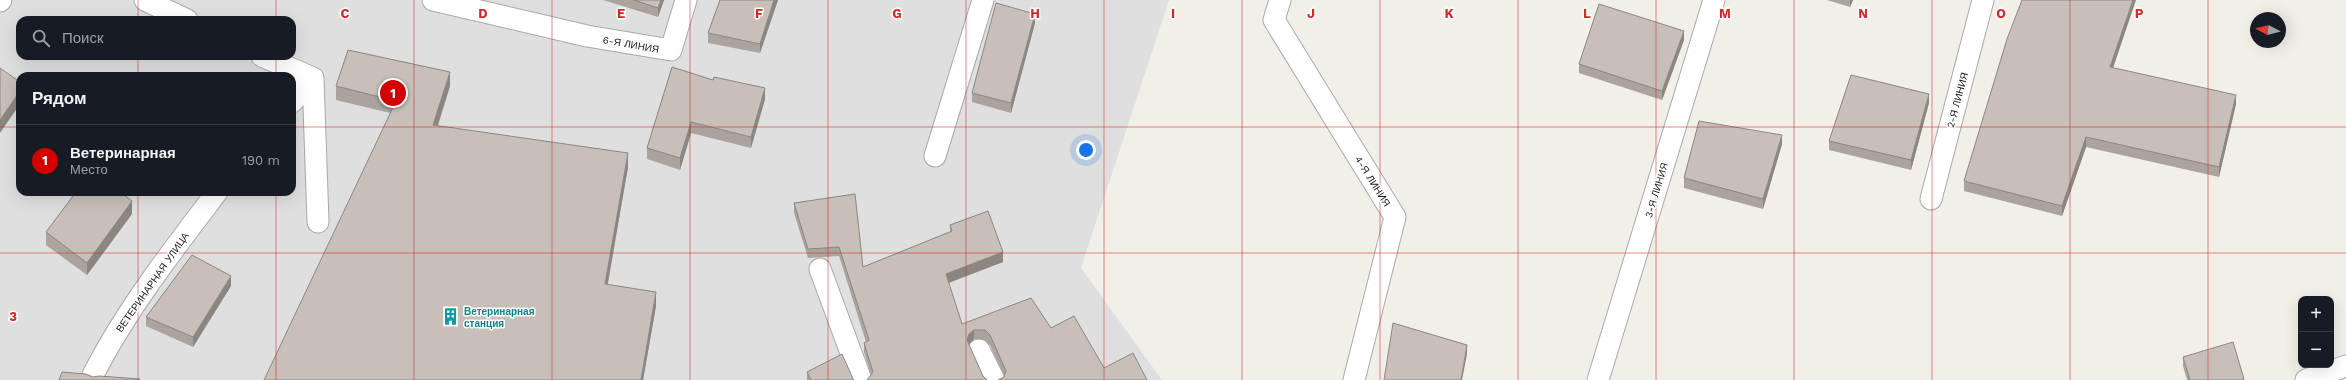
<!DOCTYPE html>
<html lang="ru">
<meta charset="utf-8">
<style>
:root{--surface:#171b24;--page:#242831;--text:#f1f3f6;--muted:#9ea1a6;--line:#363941;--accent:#d40000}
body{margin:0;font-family:"Work Sans",sans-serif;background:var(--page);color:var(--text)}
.controls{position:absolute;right:12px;bottom:12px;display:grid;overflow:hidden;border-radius:8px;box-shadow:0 4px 16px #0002}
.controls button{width:36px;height:36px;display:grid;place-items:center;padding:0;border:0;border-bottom:1px solid var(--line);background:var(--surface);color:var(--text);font:20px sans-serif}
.compass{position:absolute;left:2250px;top:12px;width:36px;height:36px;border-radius:50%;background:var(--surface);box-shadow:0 4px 16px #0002;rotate:277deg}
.you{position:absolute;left:1086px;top:150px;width:14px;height:14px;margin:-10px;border:3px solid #fff;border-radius:50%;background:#1a73e8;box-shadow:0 0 0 6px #1a73e833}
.badge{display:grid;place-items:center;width:26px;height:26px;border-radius:50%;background:var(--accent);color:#fff;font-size:13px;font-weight:700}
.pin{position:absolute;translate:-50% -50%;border:2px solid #fff;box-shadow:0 1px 4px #0006}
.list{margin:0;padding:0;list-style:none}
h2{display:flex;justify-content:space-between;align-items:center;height:52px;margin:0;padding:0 16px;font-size:17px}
h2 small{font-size:13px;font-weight:400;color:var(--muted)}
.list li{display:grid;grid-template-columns:26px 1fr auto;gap:12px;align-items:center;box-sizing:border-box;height:72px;padding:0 16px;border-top:1px solid var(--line)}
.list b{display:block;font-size:15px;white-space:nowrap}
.list p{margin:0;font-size:13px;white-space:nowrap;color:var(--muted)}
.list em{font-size:13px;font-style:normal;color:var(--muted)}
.icon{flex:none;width:22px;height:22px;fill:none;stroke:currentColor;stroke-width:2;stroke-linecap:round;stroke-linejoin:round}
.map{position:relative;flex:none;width:2346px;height:380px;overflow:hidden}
.search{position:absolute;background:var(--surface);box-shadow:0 4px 16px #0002;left:16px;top:16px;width:280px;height:44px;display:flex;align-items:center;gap:10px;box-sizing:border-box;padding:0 14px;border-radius:12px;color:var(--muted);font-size:15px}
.panel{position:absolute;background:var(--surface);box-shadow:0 4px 16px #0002;left:16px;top:72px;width:280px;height:124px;border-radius:12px}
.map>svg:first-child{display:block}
.residential{fill:#e0dfdf;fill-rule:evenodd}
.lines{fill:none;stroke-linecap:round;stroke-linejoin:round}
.street-casing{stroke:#a9a9a9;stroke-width:23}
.street{stroke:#fff;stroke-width:21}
.wall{fill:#aba49e}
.shaded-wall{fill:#8b8681}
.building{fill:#c7bfb8;stroke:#8b8681}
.grid{fill:none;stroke:#d62828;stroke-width:1;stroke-opacity:0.55}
.labels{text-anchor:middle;stroke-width:3;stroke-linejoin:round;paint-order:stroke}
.street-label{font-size:10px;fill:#222;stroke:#fff}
.culture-label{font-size:10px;font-weight:bold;fill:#0d838f;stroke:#fff;text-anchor:start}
.grid-label{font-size:13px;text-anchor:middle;font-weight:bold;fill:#d62828;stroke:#fff;stroke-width:3;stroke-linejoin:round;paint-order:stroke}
</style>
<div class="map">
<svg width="2346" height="380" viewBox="0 0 2346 380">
<rect width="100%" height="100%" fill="#f2efe9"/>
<path class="residential" d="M 0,0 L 1169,0 L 1081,268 L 1162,380 L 0,380 ZM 20,20 L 292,20 L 292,56 L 20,56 ZM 20,76 L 292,76 L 292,192 L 20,192 Z"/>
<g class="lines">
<defs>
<path id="street" d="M 145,0 L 187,20
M 433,0 L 587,36 L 671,50 L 686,0
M 1280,0 L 1274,20 L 1395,217 L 1354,380
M 0,1 L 1,0
M 262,56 L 313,78 L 318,222
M 292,102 L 313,78
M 935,156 L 983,0
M 1931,199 L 1983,0
M 820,269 L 861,380
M 979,350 L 994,380
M 93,375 C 126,310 173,250 217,192
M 1598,380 L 1714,0
M 2306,380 L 2346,366"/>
</defs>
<use href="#street" class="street-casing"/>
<use href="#street" class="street"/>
</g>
<path class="wall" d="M 603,0 L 664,0 L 658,17 Z
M 720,0 L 778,0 L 760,53 L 708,43 L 708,33 Z
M 1827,0 L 1853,0 L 1850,7 Z
M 1035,23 L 1011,113 L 972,102 L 972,93 Z
M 1684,40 L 1662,100 L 1579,73 L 1579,64 Z
M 672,67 L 765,99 L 751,148 L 691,133 L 680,170 L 647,159 L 647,148 Z
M 2113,68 L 2236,104 L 2219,177 L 2086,147 L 2062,216 L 1964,191 L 1964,181 Z
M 336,86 L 450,86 L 438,126 L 628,167 L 608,284 L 656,306 L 643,380 L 390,113 L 336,100 Z
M 1929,103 L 1911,170 L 1829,150 L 1829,141 Z
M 1782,144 L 1763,209 L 1684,188 L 1684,178 Z
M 794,203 L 863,267 L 950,232 L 950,225 L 1003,262 L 948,282 L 962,324 L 1051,328 L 1104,368 L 1147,380 L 1004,377 L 1004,376 L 990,345 L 985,340 L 974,339 L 969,344 L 871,375 L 864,352 L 864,343 L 866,342 L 839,256 L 808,258 L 794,213 Z
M 132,214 L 87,275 L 46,245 L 46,232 Z
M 231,286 L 193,347 L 146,326 L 146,317 Z
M 2183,357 L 2244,380 L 2187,380 L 2183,366 Z
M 807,372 L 853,379 L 854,380 L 807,380 Z"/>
<path class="shaded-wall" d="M 661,0 L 664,0 L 658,17 L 658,8 Z
M 774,0 L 778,0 L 760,53 L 760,44 Z
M 1850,0 L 1853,0 L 1850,7 Z
M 2133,0 L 2136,0 L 2110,77 L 2110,67 Z
M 1035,14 L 1035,23 L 1011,113 L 1011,103 Z
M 1684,31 L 1684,40 L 1662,100 L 1662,91 Z
M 450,72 L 450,86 L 433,139 L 433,125 Z
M 765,88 L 765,99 L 751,148 L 751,137 Z
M 20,91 L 20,104 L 0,133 L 0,120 Z
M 1929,94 L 1929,103 L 1911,170 L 1911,160 Z
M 2236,95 L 2236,104 L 2219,177 L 2219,167 Z
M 691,122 L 691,133 L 680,170 L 680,158 Z
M 1782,135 L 1782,144 L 1763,209 L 1763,199 Z
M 2086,137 L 2086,147 L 2062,216 L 2062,206 Z
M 628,153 L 628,167 L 605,298 L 605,284 Z
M 132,201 L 132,214 L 87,275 L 87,263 Z
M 1003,252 L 1003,262 L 946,284 L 946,274 Z
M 231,276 L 231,286 L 193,347 L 193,337 Z
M 656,292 L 656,306 L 643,380 L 641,380 Z
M 974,330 L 974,339 L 969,344 L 967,340 L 969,334 Z
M 1467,345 L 1467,354 L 1462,380 L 1461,380 Z"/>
<path class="building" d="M 634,0 L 661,0 L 658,8 Z
M 720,0 L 774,0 L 760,44 L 708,33 Z
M 2022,0 L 2133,0 L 2110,67 L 2236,95 L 2219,167 L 2086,137 L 2062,206 L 1964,181 L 2007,39 Z
M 996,3 L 1035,14 L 1011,103 L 972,93 Z
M 1599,4 L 1684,31 L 1662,91 L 1579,64 Z
M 348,50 L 450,72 L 433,125 L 628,153 L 605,284 L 656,292 L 641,380 L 264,380 L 396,101 L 336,86 Z
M 672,67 L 713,80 L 714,77 L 765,88 L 751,137 L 691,122 L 680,158 L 647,148 Z
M 0,68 L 20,82 L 20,91 L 0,120 Z
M 1851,75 L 1929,94 L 1911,160 L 1829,141 Z
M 1699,121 L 1782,135 L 1763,199 L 1684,178 Z
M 76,192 L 120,192 L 132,201 L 87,263 L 46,232 Z
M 855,194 L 863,267 L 952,231 L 950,225 L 988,211 L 1003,252 L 946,274 L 962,324 L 1031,298 L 1051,328 L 1074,316 L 1104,368 L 1133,353 L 1147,380 L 998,380 L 1004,377 L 1006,371 L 990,335 L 985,330 L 974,330 L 969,334 L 967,340 L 983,376 L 987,380 L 867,380 L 873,372 L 864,343 L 869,340 L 839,247 L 808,249 L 794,203 Z
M 192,255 L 231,276 L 193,337 L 146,317 Z
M 1393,323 L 1467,345 L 1461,380 L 1384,380 Z
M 2233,342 L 2244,379 L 2241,380 L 2190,380 L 2183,357 Z
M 842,354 L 853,379 L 854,380 L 811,380 L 807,372 Z
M 62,372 L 86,374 L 93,377 L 99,376 L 140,379 L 139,380 L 59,380 Z"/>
<path class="grid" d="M 138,0 L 138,20M 276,0 L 276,20M 414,0 L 414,380M 552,0 L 552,380M 690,0 L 690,380M 828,0 L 828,380M 966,0 L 966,380M 1104,0 L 1104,380M 1242,0 L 1242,380M 1380,0 L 1380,380M 1518,0 L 1518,380M 1656,0 L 1656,380M 1794,0 L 1794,380M 1932,0 L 1932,380M 2070,0 L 2070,380M 2208,0 L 2208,380M 138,56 L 138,76M 276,56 L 276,76M 0,127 L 20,127M 292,127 L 2346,127M 138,192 L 138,380M 276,192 L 276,380M 0,253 L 2346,253"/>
<defs>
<symbol id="building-bare" viewBox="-9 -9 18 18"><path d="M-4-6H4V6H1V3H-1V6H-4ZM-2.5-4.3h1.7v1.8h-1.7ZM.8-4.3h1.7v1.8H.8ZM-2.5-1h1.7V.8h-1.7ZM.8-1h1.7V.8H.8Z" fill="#0f9aa8" stroke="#fff" stroke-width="2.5" paint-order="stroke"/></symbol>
</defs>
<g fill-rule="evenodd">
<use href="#building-bare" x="438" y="304" width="25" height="25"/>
</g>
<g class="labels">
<g class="street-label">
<text transform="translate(631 44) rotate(10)" y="4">6-Я ЛИНИЯ</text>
<text transform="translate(1957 100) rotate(-75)" y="4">2-Я ЛИНИЯ</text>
<text transform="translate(1373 181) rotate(58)" y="4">4-Я ЛИНИЯ</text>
<text transform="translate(1656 190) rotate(-73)" y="4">3-Я ЛИНИЯ</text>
<text transform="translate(152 282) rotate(-55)" y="4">ВЕТЕРИНАРНАЯ УЛИЦА</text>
</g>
<g class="culture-label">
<text x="464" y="315">Ветеринарная<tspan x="464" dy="12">станция</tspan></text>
</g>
</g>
<g class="grid-label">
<text x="345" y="18">C</text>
<text x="483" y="18">D</text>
<text x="621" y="18">E</text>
<text x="759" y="18">F</text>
<text x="897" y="18">G</text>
<text x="1035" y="18">H</text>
<text x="1173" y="18">I</text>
<text x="1311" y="18">J</text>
<text x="1449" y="18">K</text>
<text x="1587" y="18">L</text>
<text x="1725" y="18">M</text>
<text x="1863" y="18">N</text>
<text x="2001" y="18">O</text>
<text x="2139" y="18">P</text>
<text x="13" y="321">3</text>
</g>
</svg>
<div class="controls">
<button>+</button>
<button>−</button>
</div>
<svg class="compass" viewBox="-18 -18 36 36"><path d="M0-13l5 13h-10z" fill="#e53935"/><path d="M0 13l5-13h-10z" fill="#9ea1a6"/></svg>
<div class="you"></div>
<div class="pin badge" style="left:393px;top:93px">1</div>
<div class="search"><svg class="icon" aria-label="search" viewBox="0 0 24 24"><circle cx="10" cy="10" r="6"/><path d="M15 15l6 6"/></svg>Поиск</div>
<section class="panel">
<h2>Рядом<small></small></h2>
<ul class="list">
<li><span class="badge">1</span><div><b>Ветеринарная</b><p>Место</p></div><em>190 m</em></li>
</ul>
</section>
</div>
